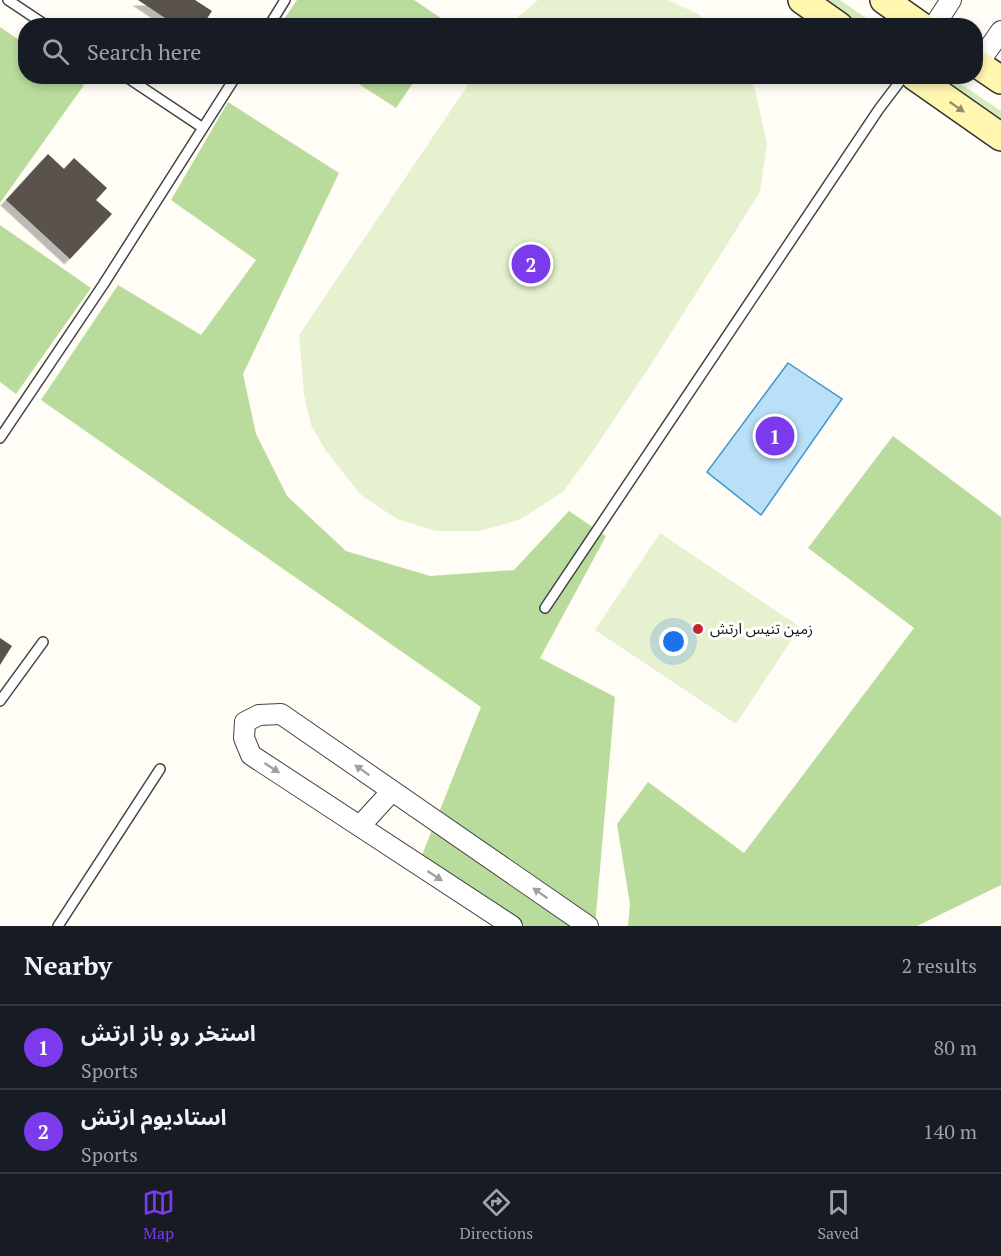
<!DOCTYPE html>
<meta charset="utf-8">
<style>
:root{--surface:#171b24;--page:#20242c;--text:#f1f3f6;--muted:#9ea1a6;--line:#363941;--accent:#7c3aed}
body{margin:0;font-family:"PT Serif","Noto Sans Arabic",serif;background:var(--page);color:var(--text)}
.you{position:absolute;left:674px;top:642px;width:21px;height:21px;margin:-15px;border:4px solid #fff;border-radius:50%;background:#1a73e8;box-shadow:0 0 0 9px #1a73e833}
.badge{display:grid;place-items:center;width:39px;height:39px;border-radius:50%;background:var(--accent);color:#fff;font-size:20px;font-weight:700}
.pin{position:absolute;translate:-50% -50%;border:3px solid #fff;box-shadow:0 2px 6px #0006}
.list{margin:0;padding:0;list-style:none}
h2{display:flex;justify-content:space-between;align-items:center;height:78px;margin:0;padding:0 24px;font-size:26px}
h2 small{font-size:20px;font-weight:400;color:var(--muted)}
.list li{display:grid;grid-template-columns:39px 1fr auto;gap:18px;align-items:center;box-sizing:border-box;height:84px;padding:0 24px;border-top:2px solid var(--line)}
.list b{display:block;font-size:22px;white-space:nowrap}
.list p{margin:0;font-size:20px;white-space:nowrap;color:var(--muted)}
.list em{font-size:20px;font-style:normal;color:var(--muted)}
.icon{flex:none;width:33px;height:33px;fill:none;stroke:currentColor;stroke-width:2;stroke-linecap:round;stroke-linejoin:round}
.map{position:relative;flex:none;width:1001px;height:926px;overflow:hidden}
.search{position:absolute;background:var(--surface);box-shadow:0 3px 9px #0003;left:18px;right:18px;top:18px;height:66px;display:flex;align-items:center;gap:15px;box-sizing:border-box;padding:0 21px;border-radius:24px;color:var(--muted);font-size:22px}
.sheet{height:246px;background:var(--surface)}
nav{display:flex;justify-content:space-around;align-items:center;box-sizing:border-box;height:84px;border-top:2px solid var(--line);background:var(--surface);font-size:16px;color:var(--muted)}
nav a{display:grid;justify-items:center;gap:3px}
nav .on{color:var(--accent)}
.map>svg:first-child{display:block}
.green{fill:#d5ebbd}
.forest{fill:#b9dc9c}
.pitch{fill:#e6f2cf}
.water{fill:#b9e0f7;stroke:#3f96cf;stroke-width:1.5}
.building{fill:#5a524d;filter:url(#shadow)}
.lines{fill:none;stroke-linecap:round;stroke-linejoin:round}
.lane-casing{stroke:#444;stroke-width:12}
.street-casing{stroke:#444;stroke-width:22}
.secondary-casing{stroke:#333;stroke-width:30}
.lane{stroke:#fff;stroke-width:9}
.street{stroke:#fff;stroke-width:20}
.secondary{stroke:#fff6b0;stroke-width:27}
.oneway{fill:#948f68}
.oneway2{fill:#a0a0a0}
.poi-dot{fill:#c4262e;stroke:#fff;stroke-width:2}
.labels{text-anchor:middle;stroke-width:6;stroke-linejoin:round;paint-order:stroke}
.poi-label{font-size:15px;fill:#111;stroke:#fff;text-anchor:start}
</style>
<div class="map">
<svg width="1001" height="926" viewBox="0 0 1001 926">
<defs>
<filter id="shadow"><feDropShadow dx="-5.5" dy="5.5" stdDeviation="0" flood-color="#0004"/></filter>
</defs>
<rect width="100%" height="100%" fill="#fffdf5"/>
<path class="green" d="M 819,0 L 840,0 L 876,25 L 855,25 Z
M 927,77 L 950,77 L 1001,111 L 1001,128 Z"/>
<path class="forest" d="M 297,0 L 414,0 L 451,25 L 280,25 Z
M 0,27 L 25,44 L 26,76 L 71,77 L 84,85 L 0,203 Z
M 348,77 L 417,77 L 396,108 Z
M 228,102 L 339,173 L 243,374 L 256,434 L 287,496 L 346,551 L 430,576 L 514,570 L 569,511 L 606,536 L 540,658 L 615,697 L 595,926 L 524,926 L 416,870 L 481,707 L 41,400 L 118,285 L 201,335 L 256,260 L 171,200 Z
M 0,225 L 91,288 L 16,394 L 0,382 Z
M 893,436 L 1001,517 L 1001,885 L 917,926 L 628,926 L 630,904 L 617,824 L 648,782 L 744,853 L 914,628 L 808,548 Z"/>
<path class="pitch" d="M 538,0 L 668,0 L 698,14 L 710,25 L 509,25 Z
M 474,76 L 748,77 L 755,90 L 767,144 L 760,192 L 652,363 L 595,448 L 563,492 L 519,520 L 480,531 L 436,531 L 397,519 L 361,495 L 326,451 L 311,425 L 304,395 L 299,335 Z
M 660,533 L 800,627 L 736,724 L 595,630 Z"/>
<path class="water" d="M 788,363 L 842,399 L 761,515 L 707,472 Z"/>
<path class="building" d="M 138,0 L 195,0 L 212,11 L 202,26 L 177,26 Z
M 48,154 L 64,169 L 74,158 L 107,188 L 96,200 L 112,214 L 70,259 L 6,200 Z
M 0,638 L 12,646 L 0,665 Z"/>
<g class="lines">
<defs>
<path id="lane" d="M 8,0 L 47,26
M 269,26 L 285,0
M 125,76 L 203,128
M 0,438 L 103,285 L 236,76
M 545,608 L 879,109 L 904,76
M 0,701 L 43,642
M 58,926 L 160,769"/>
<path id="street" d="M 934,26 L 951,0
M 978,64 L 1001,31
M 360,826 L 392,791
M 512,926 L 251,755 L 244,738 L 245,722 L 259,715 L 281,714 L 588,926"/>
<path id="secondary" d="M 802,0 L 839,26
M 884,0 L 921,26
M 976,63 L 1001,80
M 914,76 L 1001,137"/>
</defs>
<use href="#lane" class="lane-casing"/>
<use href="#street" class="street-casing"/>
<use href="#secondary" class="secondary-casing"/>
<use href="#lane" class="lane"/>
<use href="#street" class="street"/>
<use href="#secondary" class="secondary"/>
</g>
<defs><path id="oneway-solid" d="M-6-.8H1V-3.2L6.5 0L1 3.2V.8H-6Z" transform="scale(1.5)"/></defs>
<use class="oneway" href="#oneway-solid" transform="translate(957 107) rotate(35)"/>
<g class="oneway2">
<use href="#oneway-solid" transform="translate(272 768) rotate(33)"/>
<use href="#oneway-solid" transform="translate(362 770) rotate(-145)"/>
<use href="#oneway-solid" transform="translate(435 876) rotate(33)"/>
<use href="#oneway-solid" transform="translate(540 893) rotate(-145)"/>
</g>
<circle class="poi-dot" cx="698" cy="629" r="6"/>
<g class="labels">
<g class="poi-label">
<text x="710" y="634">زمین تنیس ارتش</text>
</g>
</g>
</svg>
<div class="you"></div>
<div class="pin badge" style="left:775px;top:436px">1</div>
<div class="pin badge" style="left:531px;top:264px">2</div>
<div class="search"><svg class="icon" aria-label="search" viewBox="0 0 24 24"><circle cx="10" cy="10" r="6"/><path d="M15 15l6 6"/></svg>Search here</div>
</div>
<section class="sheet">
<h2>Nearby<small>2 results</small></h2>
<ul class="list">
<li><span class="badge">1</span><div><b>استخر رو باز ارتش</b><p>Sports</p></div><em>80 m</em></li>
<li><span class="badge">2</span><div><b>استادیوم ارتش</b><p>Sports</p></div><em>140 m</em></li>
</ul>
</section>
<nav>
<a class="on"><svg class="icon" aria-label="map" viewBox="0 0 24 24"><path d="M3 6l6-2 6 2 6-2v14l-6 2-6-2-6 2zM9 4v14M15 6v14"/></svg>Map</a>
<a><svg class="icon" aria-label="directions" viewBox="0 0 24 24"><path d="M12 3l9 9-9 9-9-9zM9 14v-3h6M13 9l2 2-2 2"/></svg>Directions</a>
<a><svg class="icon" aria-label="saved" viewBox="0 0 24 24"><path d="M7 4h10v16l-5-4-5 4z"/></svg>Saved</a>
</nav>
